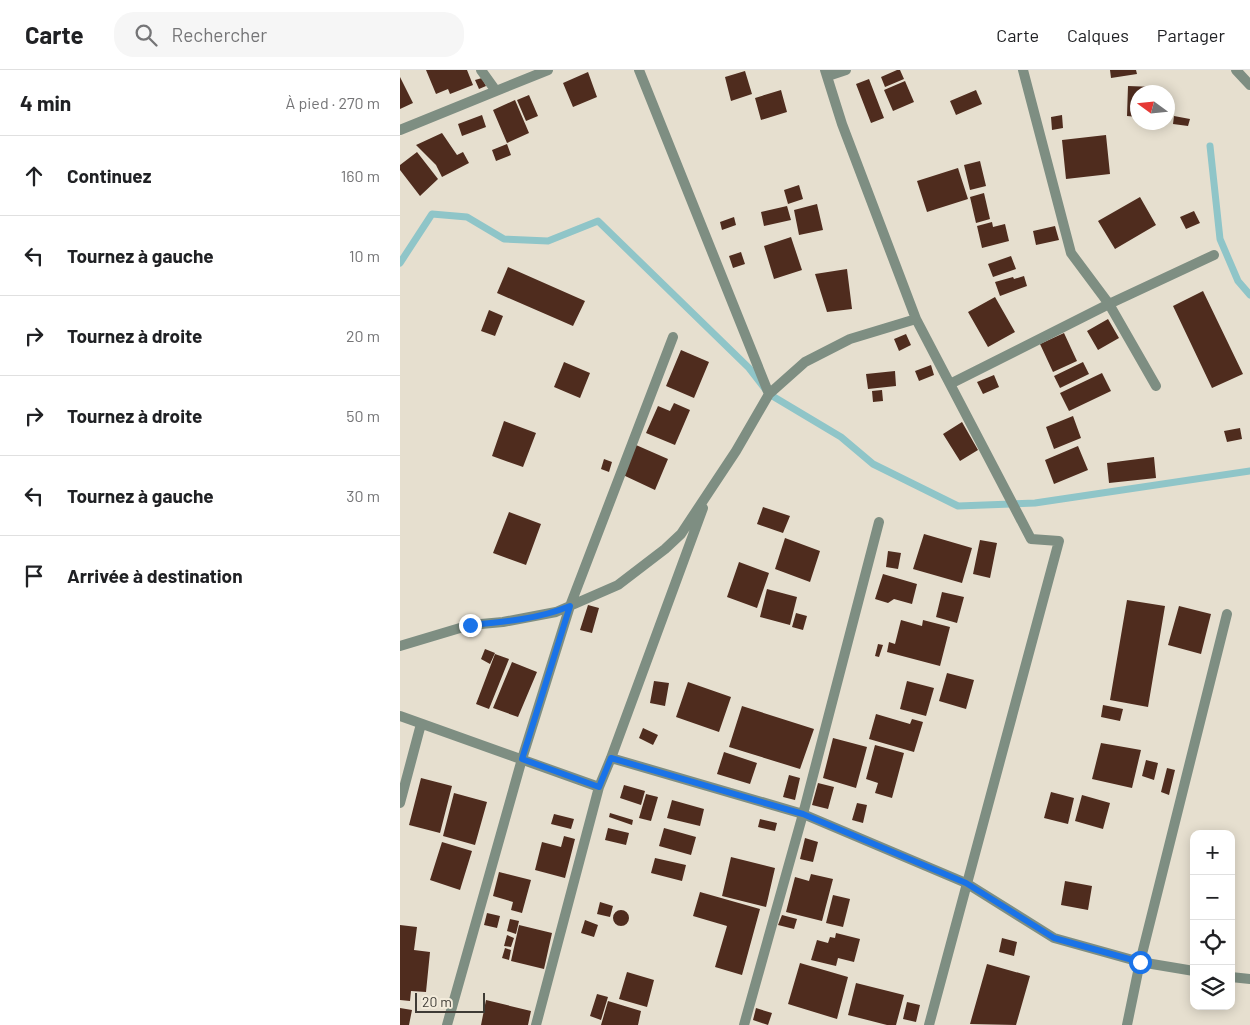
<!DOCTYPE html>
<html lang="fr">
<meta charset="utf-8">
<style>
:root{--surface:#fff;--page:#f6f6f6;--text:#202124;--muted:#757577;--line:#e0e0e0}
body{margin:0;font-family:Barlow,sans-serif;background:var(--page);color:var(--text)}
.controls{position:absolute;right:15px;bottom:15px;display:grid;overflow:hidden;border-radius:10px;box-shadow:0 2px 12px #0003}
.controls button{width:45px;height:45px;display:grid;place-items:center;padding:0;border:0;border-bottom:1px solid var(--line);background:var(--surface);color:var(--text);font:25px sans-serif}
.compass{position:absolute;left:730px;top:15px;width:45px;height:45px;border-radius:50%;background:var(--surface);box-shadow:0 2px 12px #0003;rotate:285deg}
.scale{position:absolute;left:15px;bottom:12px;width:70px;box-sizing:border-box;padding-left:5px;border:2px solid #3e3b35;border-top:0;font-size:14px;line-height:18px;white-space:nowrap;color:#3e3b35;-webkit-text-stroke:4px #f3ecdc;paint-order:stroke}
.stop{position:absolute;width:15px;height:15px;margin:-11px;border:4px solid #1a73e8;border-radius:50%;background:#fff}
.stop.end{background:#1a73e8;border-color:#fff;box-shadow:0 1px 5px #0008}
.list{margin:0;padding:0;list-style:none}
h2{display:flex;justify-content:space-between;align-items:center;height:65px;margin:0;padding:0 20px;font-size:21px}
h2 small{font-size:16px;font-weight:400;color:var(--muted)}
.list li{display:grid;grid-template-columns:32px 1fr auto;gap:15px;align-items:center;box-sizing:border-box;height:80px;padding:0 20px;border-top:1px solid var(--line)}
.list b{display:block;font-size:19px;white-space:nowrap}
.list em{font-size:16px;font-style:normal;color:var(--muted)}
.icon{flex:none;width:28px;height:28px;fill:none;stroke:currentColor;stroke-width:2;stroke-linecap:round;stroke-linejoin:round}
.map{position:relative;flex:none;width:850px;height:955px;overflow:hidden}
header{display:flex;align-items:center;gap:30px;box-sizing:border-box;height:70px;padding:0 25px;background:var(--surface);border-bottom:1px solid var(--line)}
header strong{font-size:24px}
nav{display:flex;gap:28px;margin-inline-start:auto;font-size:18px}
.search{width:350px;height:45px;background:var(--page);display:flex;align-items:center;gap:12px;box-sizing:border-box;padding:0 18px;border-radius:20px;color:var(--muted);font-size:19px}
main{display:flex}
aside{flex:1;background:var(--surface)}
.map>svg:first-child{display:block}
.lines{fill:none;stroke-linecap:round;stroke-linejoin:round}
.stream{stroke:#8fc5c8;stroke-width:7}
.building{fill:#4f2c1e}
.street{stroke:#7e8e82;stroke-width:10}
.route{stroke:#1a73e8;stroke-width:6}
</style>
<header>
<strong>Carte</strong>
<div class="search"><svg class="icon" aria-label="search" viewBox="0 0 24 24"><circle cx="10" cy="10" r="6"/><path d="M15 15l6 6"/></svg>Rechercher</div>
<nav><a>Carte</a><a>Calques</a><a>Partager</a></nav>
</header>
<main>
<aside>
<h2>4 min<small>À pied · 270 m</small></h2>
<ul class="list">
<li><svg class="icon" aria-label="ahead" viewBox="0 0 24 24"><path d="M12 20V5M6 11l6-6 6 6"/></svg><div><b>Continuez</b></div><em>160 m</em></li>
<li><svg class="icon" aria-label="left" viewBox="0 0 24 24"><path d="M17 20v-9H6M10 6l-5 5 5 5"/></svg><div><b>Tournez à gauche</b></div><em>10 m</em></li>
<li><svg class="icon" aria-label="right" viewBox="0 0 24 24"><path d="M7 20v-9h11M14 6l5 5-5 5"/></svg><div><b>Tournez à droite</b></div><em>20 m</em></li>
<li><svg class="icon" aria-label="right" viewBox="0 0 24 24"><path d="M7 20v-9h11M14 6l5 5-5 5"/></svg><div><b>Tournez à droite</b></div><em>50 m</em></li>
<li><svg class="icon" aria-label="left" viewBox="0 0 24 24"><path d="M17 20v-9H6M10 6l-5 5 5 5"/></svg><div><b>Tournez à gauche</b></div><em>30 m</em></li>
<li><svg class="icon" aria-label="arrive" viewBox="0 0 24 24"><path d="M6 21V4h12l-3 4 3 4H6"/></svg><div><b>Arrivée à destination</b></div></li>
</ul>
</aside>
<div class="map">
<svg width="850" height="955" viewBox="0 0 850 955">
<rect width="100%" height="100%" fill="#e6dfcf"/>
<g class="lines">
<path class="stream" d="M 810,76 L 820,169 L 838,211 L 850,225
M 0,193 L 32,144 L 67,147 L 104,169 L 148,171 L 198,151 L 349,298 L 369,324 L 441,367 L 473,394 L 558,436 L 635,433 L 850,401"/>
</g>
<path class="building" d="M 26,0 L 67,0 L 73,15 L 50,24 L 48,19 L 36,24 Z
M 497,0 L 500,0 L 504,9 L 485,17 L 481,7 Z
M 710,0 L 736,0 L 737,4 L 711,8 Z
M 345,1 L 352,24 L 331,31 L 325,7 Z
M 188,2 L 197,27 L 173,37 L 163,13 Z
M 0,7 L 13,33 L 0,39 Z
M 82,8 L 86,16 L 79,19 L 75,10 Z
M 469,9 L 484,48 L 471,53 L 456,14 Z
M 505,11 L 514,32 L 493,41 L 484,20 Z
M 728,16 L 754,17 L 753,22 L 738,22 L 738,47 L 727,46 Z
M 381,20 L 387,42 L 361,50 L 355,28 Z
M 576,20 L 582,34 L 556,45 L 550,31 Z
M 129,25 L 138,46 L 126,51 L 117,30 Z
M 115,30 L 129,63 L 107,73 L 93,40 Z
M 82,45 L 86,57 L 62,66 L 58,54 Z
M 662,45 L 663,58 L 652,60 L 651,47 Z
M 774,46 L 790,49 L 788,56 L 773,54 Z
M 42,63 L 57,85 L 63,82 L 69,93 L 42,107 L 36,95 L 16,75 Z
M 706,65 L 710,104 L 666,109 L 662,70 Z
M 107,74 L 111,85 L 96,91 L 92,80 Z
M 17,82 L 38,109 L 20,126 L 0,100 L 0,95 Z
M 580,91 L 586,116 L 570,120 L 564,95 Z
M 558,98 L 568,129 L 527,142 L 517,111 Z
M 399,115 L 403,129 L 388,134 L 384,120 Z
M 584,123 L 590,149 L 576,153 L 570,127 Z
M 740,127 L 756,155 L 715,179 L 698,151 Z
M 417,134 L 423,160 L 399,165 L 394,140 Z
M 387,136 L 391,150 L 364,156 L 361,142 Z
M 794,141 L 800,153 L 786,159 L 780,147 Z
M 334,147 L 336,155 L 322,160 L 320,152 Z
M 592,152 L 593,157 L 605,154 L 609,171 L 582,178 L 577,156 Z
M 655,156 L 659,170 L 636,175 L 633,161 Z
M 391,167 L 402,200 L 374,209 L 364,176 Z
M 341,182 L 345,194 L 333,198 L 329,186 Z
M 611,186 L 616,199 L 593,207 L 588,194 Z
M 108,197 L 185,231 L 173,256 L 97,223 Z
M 447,199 L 452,239 L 427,242 L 415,204 Z
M 624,206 L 627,216 L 600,226 L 595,212 L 613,207 L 614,209 Z
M 803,221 L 843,304 L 812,318 L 773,236 Z
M 595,227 L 615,262 L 588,277 L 568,242 Z
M 89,240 L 103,246 L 95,266 L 81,261 Z
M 708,249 L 719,268 L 698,280 L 687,261 Z
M 664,263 L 677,291 L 653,302 L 640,274 Z
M 506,264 L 511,275 L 499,281 L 494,269 Z
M 281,280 L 309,292 L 294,328 L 266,316 Z
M 164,292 L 190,303 L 180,328 L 154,317 Z
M 683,292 L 689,304 L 660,318 L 654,306 Z
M 531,295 L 534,305 L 519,311 L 515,301 Z
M 495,301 L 496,316 L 468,319 L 466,304 Z
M 702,303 L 711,321 L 669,341 L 660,323 Z
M 594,305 L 599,317 L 583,324 L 577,312 Z
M 482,320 L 483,331 L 473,332 L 472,321 Z
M 274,333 L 290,340 L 275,375 L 246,363 L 258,336 L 270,341 Z
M 673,346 L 681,368 L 654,379 L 646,357 Z
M 104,351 L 136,363 L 123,397 L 92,386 Z
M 562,352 L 578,380 L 560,391 L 543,364 Z
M 840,358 L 842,369 L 827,372 L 824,361 Z
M 236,375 L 268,389 L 255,420 L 223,405 Z
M 678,376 L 688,400 L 654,414 L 645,390 Z
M 754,387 L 756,408 L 709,413 L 707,393 Z
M 204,389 L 212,392 L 209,402 L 201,399 Z
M 363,437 L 390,446 L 383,463 L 357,454 Z
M 109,442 L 141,454 L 126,495 L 93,483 Z
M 524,464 L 572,478 L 562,513 L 513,499 Z
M 385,468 L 420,481 L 410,512 L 375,499 Z
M 580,470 L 597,473 L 590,508 L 573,504 Z
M 488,481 L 501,483 L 498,499 L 486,497 Z
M 339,492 L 369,503 L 357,538 L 327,527 Z
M 483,504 L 517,514 L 512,534 L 494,529 L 488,533 L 475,529 Z
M 367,519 L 397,527 L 390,555 L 360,547 Z
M 542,522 L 564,527 L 557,553 L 536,547 Z
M 727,530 L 765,536 L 748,637 L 710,630 Z
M 188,535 L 199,538 L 192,563 L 180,560 Z
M 779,536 L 811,544 L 801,584 L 768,575 Z
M 396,543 L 407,546 L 403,560 L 392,557 Z
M 501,550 L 522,556 L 523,550 L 550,557 L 540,596 L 487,582 L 489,572 L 495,574 Z
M 478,574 L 483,575 L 479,587 L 475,586 Z
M 85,579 L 95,583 L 90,594 L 81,589 Z
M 95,584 L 109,589 L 89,639 L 76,634 Z
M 112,592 L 137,602 L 118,647 L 93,638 Z
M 547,603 L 574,610 L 566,639 L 539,631 Z
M 254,611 L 269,613 L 265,636 L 250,633 Z
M 507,611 L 534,618 L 526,646 L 500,639 Z
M 288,612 L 331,627 L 319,662 L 276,647 Z
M 703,635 L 723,639 L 720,651 L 701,647 Z
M 342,636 L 414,659 L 400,699 L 329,677 Z
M 476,644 L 510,654 L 512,649 L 523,652 L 514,682 L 469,669 Z
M 243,658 L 258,665 L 253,675 L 239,668 Z
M 433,668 L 467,677 L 456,718 L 423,708 Z
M 701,673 L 741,680 L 732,718 L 692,709 Z
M 475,675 L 504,683 L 492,728 L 475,723 L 478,713 L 466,709 Z
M 324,682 L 357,693 L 350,714 L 317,704 Z
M 746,690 L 758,693 L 754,710 L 742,706 Z
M 767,698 L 775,700 L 769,725 L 761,722 Z
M 389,705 L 400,708 L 395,730 L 383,727 Z
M 21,708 L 52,716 L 40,763 L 9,755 Z
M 418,713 L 434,717 L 428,739 L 412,735 Z
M 224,715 L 245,721 L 241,735 L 220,728 Z
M 651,722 L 674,728 L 668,754 L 644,748 Z
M 54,723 L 87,732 L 75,775 L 43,766 Z
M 246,724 L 258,727 L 251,751 L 239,748 Z
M 682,725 L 710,733 L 703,759 L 675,751 Z
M 272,730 L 304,739 L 300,756 L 267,748 Z
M 457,733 L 467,735 L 463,753 L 452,750 Z
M 210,743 L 233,750 L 232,755 L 209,747 Z
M 154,744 L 174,749 L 171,759 L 151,754 Z
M 360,749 L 377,753 L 375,761 L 358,757 Z
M 208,758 L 229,763 L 226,775 L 205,770 Z
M 264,758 L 296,767 L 291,785 L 259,776 Z
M 164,766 L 175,769 L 165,808 L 135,800 L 142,772 L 161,777 Z
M 405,768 L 418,772 L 413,792 L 400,789 Z
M 42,772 L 72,781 L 60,820 L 30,810 Z
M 331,787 L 375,798 L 366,837 L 322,826 Z
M 255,788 L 286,795 L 282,811 L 251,803 Z
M 99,802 L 131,810 L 122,843 L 111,840 L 113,832 L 93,826 Z
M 411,804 L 433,809 L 422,851 L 386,842 L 395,807 L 409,811 Z
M 665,811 L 692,816 L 688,840 L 661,835 Z
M 300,822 L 360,839 L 342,905 L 315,897 L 327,856 L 293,846 Z
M 433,825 L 450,829 L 443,857 L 426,853 Z
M 200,832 L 213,836 L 210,847 L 197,844 Z
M213 848a8 8 0 1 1 16 0a8 8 0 1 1-16 0Z
M 87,843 L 100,846 L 97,858 L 84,855 Z
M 382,845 L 397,849 L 394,859 L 378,855 Z
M 110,849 L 119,851 L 116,864 L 107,861 Z
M 185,850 L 198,855 L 194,867 L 181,863 Z
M 0,855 L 17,857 L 14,880 L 30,882 L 26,922 L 11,921 L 10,931 L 0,930 Z
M 119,855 L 152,863 L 144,899 L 111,891 Z
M 436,863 L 460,869 L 454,892 L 438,888 L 436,896 L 411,890 L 417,870 L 428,873 L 430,867 L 435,868 Z
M 107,865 L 114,868 L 111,877 L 104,876 Z
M 602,868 L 617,872 L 614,886 L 599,882 Z
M 105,878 L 111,880 L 109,890 L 102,888 Z
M 400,893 L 448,907 L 437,949 L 388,934 Z
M 587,894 L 630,906 L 616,955 L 570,954 Z
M 227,902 L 254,910 L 247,937 L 219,929 Z
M 456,913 L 504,925 L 496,955 L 487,955 L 448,945 Z
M 197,924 L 208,927 L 201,950 L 190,946 Z
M 86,930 L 131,941 L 128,955 L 81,955 Z
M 208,931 L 241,941 L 238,955 L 201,955 Z
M 507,932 L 520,935 L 516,952 L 503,949 Z
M 0,938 L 12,940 L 9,955 L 0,955 Z
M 356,938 L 372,943 L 368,955 L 353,950 Z"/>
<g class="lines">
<path class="street" d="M 81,0 L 96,21
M 239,0 L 369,324
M 425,0 L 442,54 L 516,249 L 631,469 L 659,471 L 529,955
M 623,0 L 671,183 L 709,234 L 756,316
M 836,0 L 850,15
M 428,6 L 446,0
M 0,60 L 148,0
M 550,314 L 709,234 L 814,185
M 0,576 L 70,555 L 103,552 L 156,542 L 218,515 L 265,479 L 281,464 L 336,381 L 369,324 L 405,292 L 450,269 L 516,249
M 0,646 L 199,717
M 211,688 L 403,744 L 566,813 L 654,868 L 740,892 L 794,901
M 0,733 L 21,654
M 831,907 L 850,909
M 47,955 L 122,689 L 170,536 L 273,267
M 136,955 L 199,717 L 211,688 L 303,438
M 344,955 L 403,744 L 479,452
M 727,955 L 740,892 L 827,544"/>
</g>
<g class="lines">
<path class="route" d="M 70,555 C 103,552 139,549 170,536 L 122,689 L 199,717 L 211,688 L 403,744 L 566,813 L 654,868 L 740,892"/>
</g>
</svg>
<div class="controls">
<button>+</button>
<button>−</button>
<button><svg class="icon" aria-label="locate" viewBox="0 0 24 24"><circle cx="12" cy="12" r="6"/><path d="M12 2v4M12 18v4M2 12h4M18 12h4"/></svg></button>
<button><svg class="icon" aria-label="layers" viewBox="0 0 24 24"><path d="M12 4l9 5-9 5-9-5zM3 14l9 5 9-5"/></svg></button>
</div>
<svg class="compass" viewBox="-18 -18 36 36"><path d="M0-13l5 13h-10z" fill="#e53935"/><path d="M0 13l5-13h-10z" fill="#757577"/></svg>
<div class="scale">20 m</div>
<div class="stop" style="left:740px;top:892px"></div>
<div class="stop end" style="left:70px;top:555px"></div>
</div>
</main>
